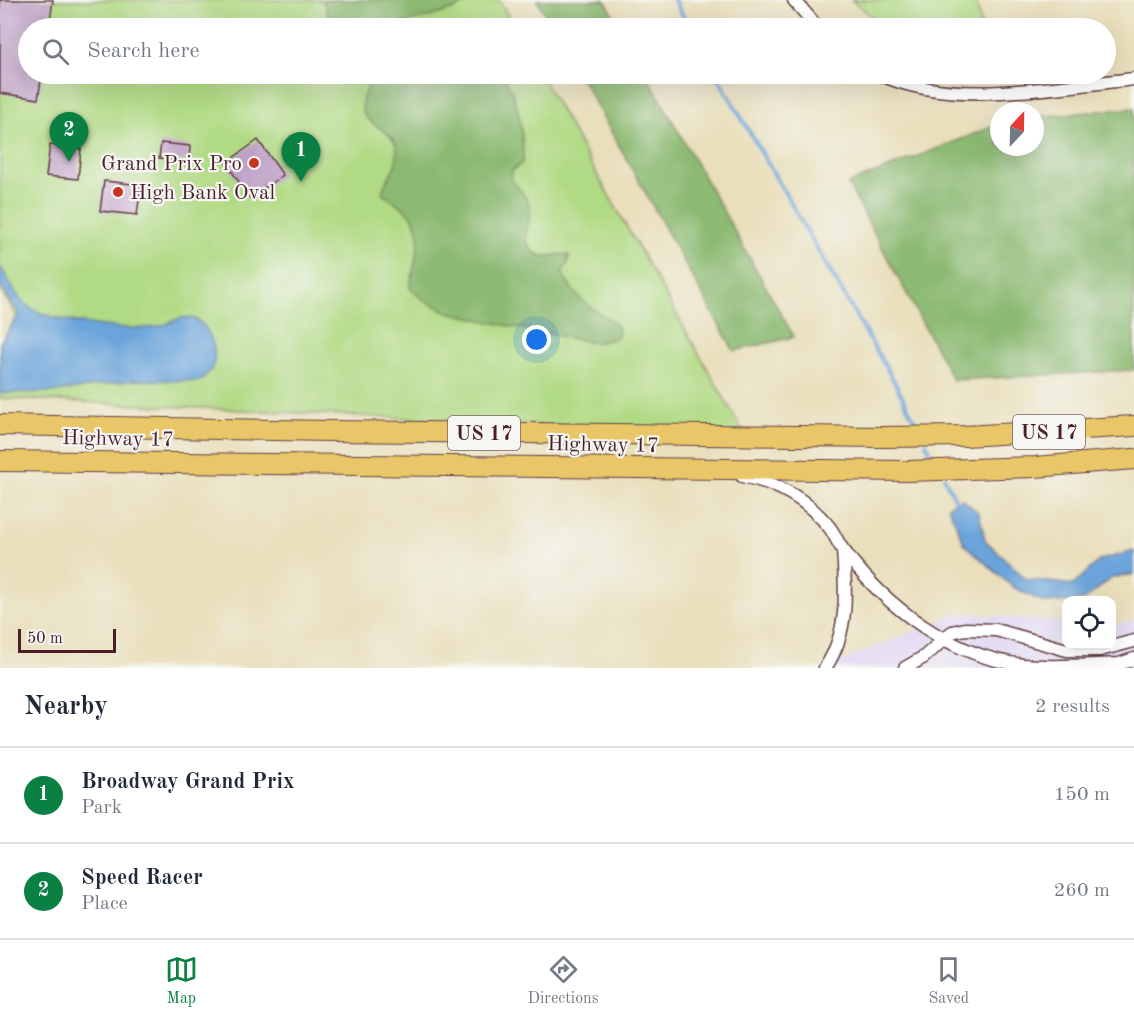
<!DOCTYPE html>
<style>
:root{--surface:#fff;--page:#f6f6f7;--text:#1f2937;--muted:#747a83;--line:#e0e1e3;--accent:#0b8043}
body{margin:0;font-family:"Old Standard TT",serif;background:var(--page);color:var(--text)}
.controls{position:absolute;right:18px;bottom:18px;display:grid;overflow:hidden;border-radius:12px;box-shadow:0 6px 24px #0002}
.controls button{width:54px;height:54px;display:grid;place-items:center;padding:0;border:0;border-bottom:2px solid var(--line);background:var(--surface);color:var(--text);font:30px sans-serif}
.compass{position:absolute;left:990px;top:102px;width:54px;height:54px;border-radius:50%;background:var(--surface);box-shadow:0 6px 24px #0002;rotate:22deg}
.scale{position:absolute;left:18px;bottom:15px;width:98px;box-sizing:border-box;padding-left:6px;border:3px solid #4a1f2b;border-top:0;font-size:16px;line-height:21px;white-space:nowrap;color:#4a1f2b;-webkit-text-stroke:4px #f6f6f2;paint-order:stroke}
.you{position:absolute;left:537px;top:340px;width:21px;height:21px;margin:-15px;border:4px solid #fff;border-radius:50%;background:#1a73e8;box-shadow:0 0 0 9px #1a73e833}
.badge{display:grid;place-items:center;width:39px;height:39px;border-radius:50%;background:var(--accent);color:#fff;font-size:20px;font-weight:700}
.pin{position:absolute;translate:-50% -50px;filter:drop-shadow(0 2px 3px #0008)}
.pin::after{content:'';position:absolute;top:32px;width:21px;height:18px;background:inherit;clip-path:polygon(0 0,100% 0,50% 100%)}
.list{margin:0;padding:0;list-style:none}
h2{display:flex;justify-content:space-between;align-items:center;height:78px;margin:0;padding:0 24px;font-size:26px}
h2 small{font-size:20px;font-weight:400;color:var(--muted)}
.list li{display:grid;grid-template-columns:39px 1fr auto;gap:18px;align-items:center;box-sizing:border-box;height:96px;padding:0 24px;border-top:2px solid var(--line)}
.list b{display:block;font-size:22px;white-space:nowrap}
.list p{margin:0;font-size:20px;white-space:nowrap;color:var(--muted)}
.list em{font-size:20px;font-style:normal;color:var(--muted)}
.icon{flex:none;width:33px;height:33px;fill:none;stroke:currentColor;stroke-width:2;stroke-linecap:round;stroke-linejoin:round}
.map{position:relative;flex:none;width:1134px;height:668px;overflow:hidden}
.search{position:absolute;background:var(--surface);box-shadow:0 6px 24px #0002;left:18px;right:18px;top:18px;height:66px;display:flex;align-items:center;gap:15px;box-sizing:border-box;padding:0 21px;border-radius:33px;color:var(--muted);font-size:22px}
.sheet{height:270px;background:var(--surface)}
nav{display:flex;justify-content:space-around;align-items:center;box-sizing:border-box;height:84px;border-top:2px solid var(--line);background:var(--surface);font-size:16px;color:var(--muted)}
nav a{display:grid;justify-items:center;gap:3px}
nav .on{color:var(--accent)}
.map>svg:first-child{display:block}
.built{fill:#dfd5f5}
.green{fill:#b1da84;stroke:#7e7c58;stroke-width:1.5}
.forest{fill:#8cba72;stroke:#6b6c4e;stroke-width:1.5}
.water{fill:#6ba4da;stroke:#5a6282;stroke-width:1.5}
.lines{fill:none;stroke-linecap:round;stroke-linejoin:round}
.stream{stroke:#6ba4da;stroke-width:4}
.building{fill:#bfa0c7}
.minor-casing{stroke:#623c41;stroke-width:15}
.trunk-casing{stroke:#623c41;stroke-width:22}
.minor{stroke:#fff;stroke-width:12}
.trunk{stroke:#e9c769;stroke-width:20}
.poi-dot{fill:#c8321e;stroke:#f6f6f2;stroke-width:2}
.labels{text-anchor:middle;stroke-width:4.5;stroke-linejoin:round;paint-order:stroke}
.shield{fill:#f6f6f2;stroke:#7e6067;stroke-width:1.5}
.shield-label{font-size:20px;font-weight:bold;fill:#4a1f2b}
.poi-label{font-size:21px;fill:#4a1f2b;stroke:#f6f6f2;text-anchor:end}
.street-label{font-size:21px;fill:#4a1f2b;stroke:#f6f6f2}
</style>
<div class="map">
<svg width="1134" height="668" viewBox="0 0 1134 668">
<rect width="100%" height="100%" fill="#f6f6f2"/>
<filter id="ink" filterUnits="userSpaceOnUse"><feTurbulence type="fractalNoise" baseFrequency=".0167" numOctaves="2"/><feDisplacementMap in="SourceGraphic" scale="12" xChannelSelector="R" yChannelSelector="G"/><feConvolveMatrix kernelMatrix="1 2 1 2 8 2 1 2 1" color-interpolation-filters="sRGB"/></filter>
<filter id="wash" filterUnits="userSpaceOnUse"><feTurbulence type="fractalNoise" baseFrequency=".008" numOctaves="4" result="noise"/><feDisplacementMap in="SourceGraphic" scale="24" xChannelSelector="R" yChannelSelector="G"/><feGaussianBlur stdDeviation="1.35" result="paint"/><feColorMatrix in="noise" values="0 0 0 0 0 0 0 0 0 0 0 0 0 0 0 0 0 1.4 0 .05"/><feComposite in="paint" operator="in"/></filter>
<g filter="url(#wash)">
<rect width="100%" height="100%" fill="#e9dfbb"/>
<path class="built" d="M 959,613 L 1066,622 L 1066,646 L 1112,646 L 1112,626 L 1134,620 L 1134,668 L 824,668 Z"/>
<path class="green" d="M 0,0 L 499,0 L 515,28 L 28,28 L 28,74 L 540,74 L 745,435 L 0,398 L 0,346 L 18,318 L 0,290 Z
M 852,0 L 976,0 L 982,28 L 885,28 Z"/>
<path class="forest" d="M 323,0 L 470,0 C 455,16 351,37 331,25 Z
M 537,0 L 605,0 L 621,28 L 553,28 Z
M 363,74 L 502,74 C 520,101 523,130 523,162 L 512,171 L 511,180 C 519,189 530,199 530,211 C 530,227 518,244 537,254 C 548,260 557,252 569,255 L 568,263 L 562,272 C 569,286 576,297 589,306 C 600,315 612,318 619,330 L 617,338 L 595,343 L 490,322 L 448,312 L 424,300 L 410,288 C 418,239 434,222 382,194 C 384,179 399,168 397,151 C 395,121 343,129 369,85 Z
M 579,74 L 646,74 L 794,337 L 734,351 Z
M 1134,108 L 1134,370 L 953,380 L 848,184 L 999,124 L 999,147 L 1035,147 L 1035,117 Z"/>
<path class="water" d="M 0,266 C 7,277 17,300 29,307 C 54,323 127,331 156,327 C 168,325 180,315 192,318 C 210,324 219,352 212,369 L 200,381 L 132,380 L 57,392 L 0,393 L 0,343 L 19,314 L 0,285 Z
M 962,499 L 979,513 L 985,540 L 1026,579 L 1073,585 L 1100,560 L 1134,551 L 1134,574 L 1112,578 L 1084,600 L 1045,603 L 1013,587 L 965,545 L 948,506 Z"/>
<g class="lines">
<path class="stream" d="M 674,0 L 690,28
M 716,74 L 895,383 L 920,431
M 926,443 L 936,463
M 944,477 L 958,505"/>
</g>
<g id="blocks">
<path class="building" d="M 0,0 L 53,0 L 49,28 L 28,28 L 28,74 L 42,74 L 38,99 L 0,93 Z
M 258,140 L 283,175 L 250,198 L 226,163 Z
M 161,143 L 190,146 L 189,161 L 159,158 Z
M 50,145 L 81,149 L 78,179 L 46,176 Z
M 104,181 L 141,185 L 137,215 L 100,211 Z"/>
</g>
</g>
<g filter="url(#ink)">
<use href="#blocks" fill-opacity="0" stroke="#623c41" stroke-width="1.5"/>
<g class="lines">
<defs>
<path id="minor" d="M 794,0 L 818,28
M 880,74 C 947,108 1061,86 1134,79
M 742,476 C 778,483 807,499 830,528 C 835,535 838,544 844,551 C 886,607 952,657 1023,665 C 1055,668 1087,665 1119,664
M 1113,666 L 1134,659
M 825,668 C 849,633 846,591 843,550
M 905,668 L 924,657 L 952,632 L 965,629 L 996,630 L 1067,650 L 1100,650 L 1134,641"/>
<path id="trunk" d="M 0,425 L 330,431 L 883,437 L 965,436 L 1134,426
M 0,461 L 907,471 L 1035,467 L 1134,459"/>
</defs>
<use href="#minor" class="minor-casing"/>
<use href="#trunk" class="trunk-casing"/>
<use href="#minor" class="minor"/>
<use href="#trunk" class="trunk"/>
</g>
</g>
<g class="poi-dot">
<circle cx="254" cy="163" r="6"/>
<circle cx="118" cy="192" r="6"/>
</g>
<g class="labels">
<g class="shield">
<rect x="1013" y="415" width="72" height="34" rx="4.5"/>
<rect x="448" y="416" width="72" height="34" rx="4.5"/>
</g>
<g class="shield-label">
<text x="1049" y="439">US 17</text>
<text x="484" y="440">US 17</text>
</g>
<g class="poi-label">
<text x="242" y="170">Grand Prix Pro</text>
<text x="130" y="199" text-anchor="start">High Bank Oval</text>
</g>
<g class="street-label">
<text transform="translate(118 438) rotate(1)" y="7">Highway 17</text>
<text transform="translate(603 444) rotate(1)" y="7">Highway 17</text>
</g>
</g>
</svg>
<div class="controls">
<button><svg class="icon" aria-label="locate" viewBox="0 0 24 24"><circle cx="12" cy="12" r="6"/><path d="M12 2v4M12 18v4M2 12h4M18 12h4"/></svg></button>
</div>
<svg class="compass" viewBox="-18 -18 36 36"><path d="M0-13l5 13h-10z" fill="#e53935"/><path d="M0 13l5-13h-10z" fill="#747a83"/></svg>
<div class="scale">50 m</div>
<div class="you"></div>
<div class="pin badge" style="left:301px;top:182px">1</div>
<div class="pin badge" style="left:69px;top:162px">2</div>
<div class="search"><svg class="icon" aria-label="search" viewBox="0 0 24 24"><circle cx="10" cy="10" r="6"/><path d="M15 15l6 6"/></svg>Search here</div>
</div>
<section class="sheet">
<h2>Nearby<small>2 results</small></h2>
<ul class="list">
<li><span class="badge">1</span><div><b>Broadway Grand Prix</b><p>Park</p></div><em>150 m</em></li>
<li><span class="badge">2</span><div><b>Speed Racer</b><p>Place</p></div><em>260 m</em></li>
</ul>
</section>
<nav>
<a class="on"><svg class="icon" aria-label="map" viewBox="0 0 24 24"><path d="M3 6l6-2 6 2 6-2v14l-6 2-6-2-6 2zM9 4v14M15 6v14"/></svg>Map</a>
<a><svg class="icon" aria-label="directions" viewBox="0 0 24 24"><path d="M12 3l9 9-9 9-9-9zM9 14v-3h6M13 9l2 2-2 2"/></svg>Directions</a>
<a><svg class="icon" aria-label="saved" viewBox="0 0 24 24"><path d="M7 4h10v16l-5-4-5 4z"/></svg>Saved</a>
</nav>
